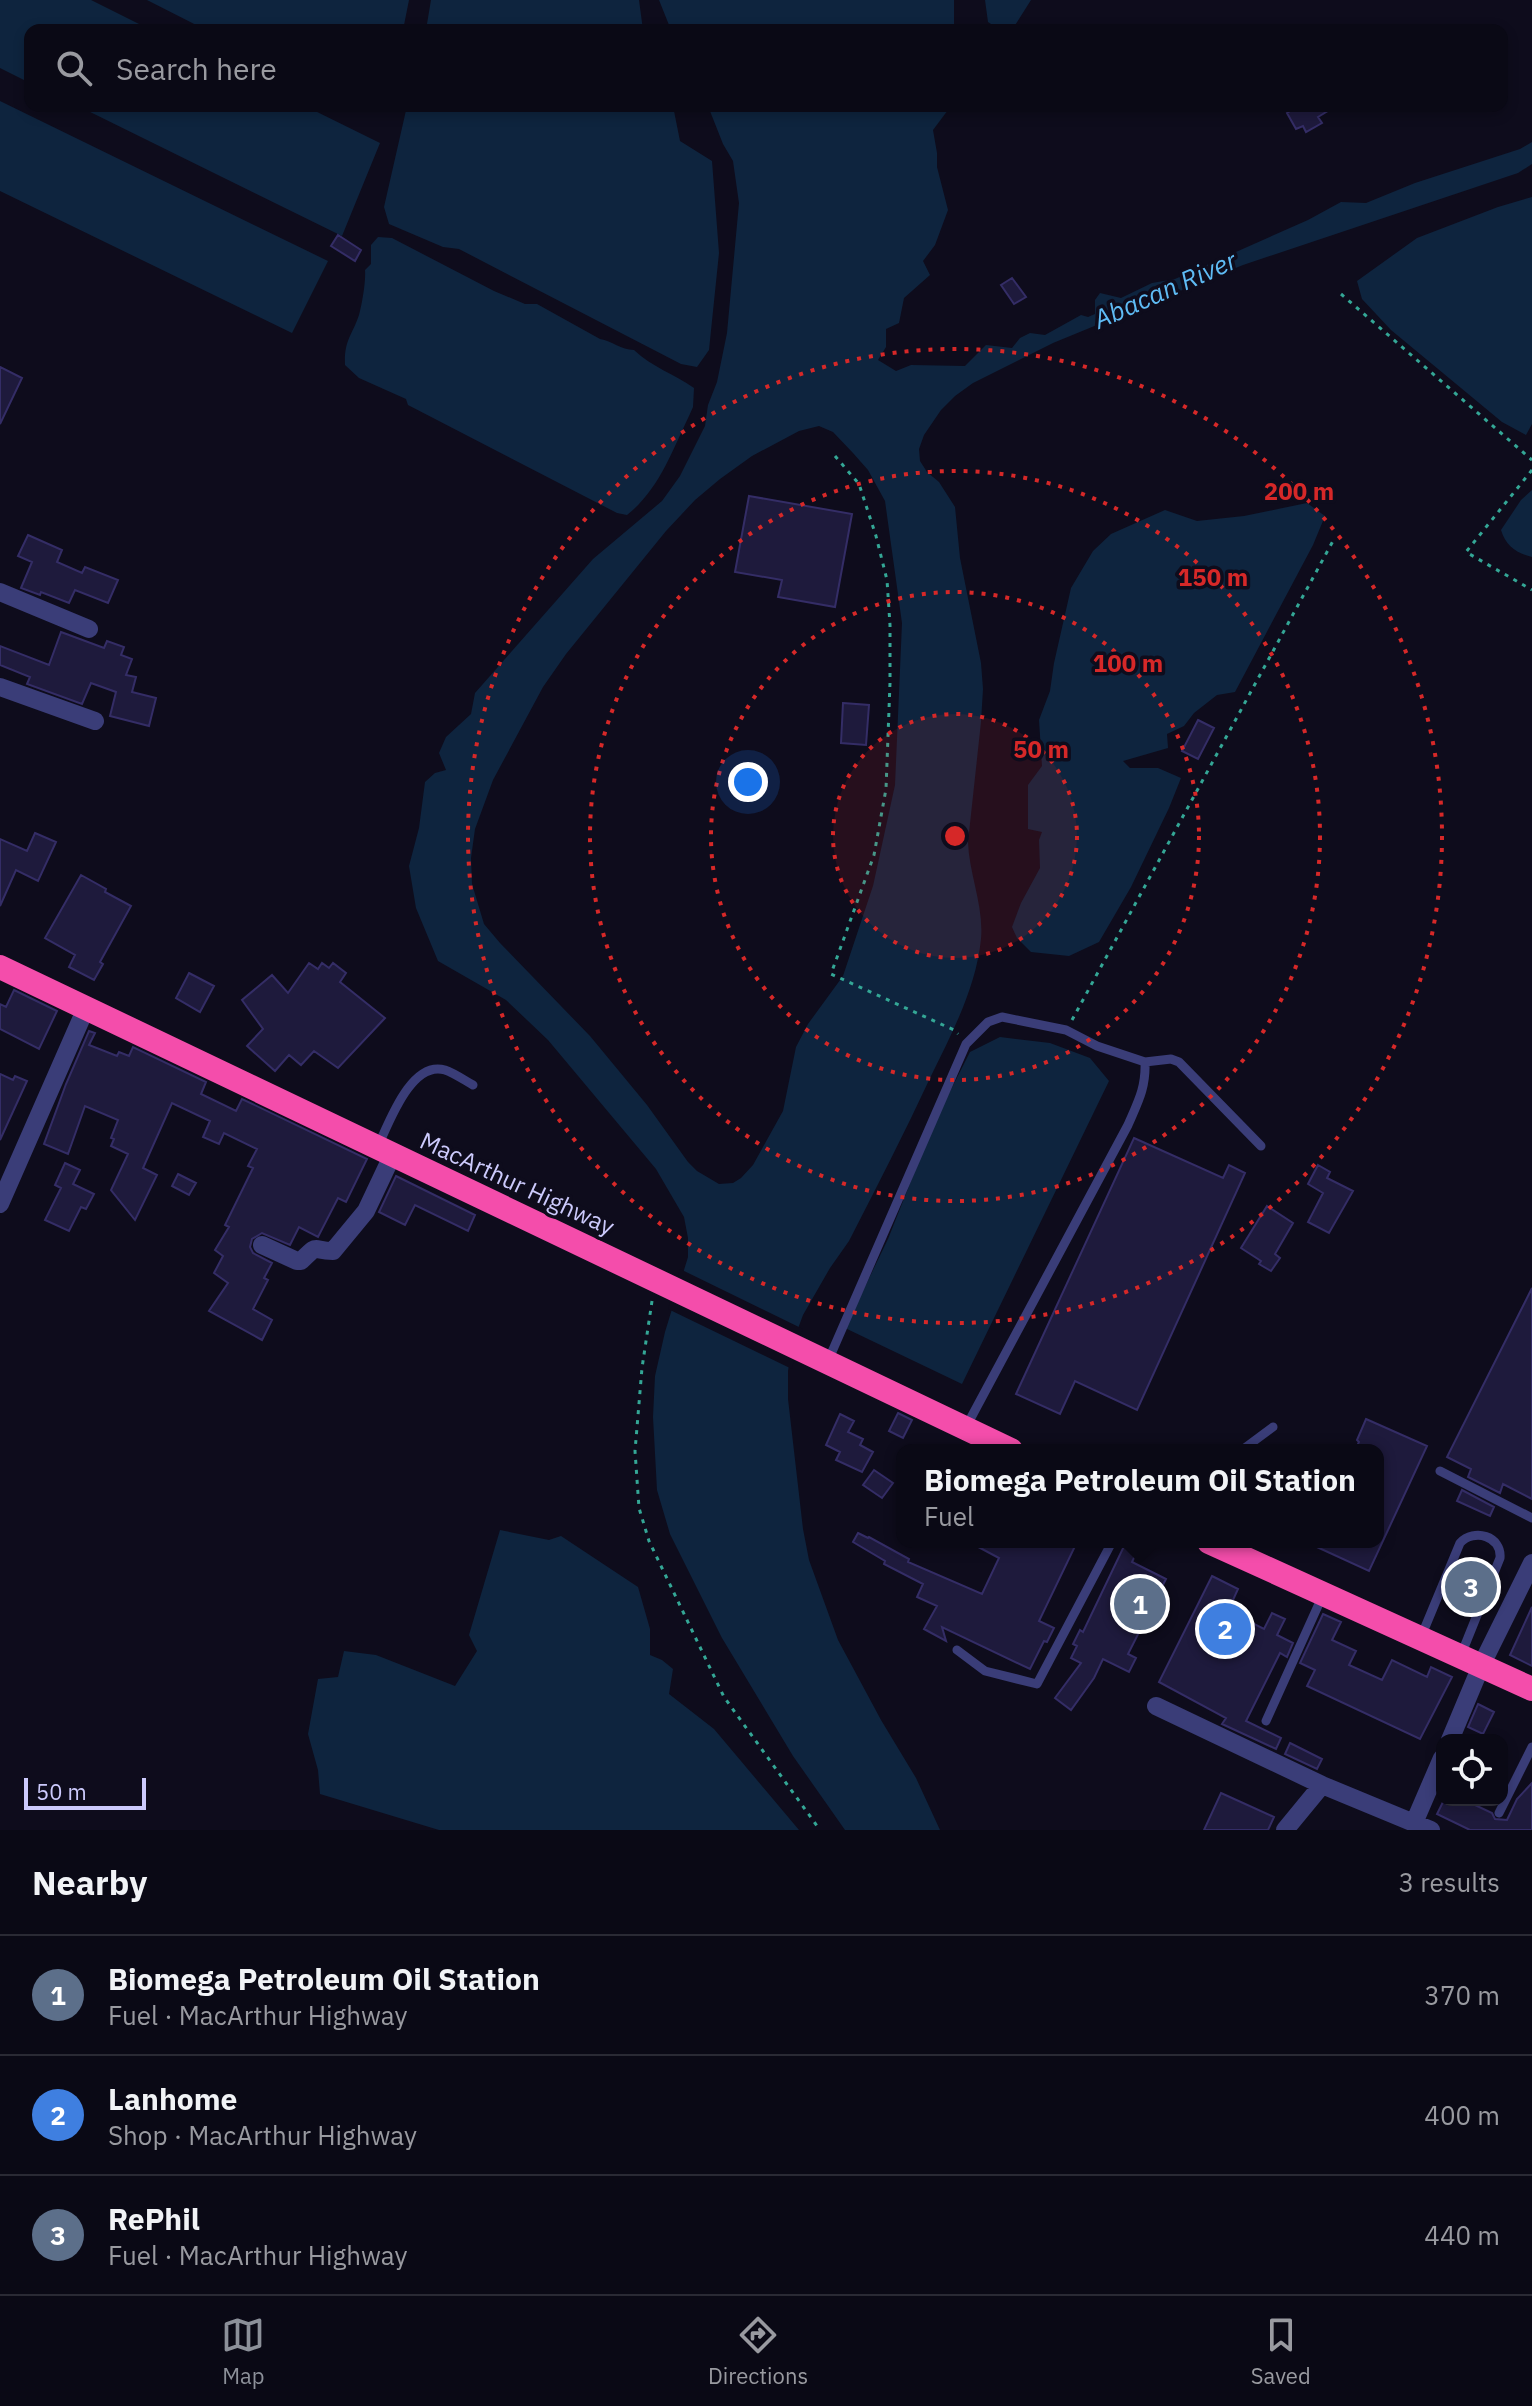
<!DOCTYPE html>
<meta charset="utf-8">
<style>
:root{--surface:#0a0915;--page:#181722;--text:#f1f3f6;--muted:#999aa0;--line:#2a2a34;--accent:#8c9099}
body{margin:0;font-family:"IBM Plex Sans",sans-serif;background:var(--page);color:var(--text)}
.controls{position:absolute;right:24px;bottom:24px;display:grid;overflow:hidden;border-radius:16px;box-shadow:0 4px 12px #0003}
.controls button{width:72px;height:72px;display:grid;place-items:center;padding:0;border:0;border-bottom:2px solid var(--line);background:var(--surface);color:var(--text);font:40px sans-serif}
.scale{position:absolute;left:24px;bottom:20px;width:122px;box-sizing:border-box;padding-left:8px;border:4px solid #cccafc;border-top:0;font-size:22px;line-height:28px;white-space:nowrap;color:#cccafc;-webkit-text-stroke:6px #0e0c1c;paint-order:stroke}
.you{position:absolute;left:748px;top:782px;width:28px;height:28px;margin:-20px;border:6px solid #fff;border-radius:50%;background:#1a73e8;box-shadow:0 0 0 12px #1a73e833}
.badge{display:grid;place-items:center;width:52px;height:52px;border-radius:50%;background:var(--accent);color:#fff;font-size:26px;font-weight:700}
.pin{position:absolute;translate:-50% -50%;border:4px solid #fff;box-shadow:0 2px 8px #0006}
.popup{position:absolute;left:896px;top:1444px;width:488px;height:104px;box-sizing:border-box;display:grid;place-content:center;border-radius:16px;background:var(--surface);filter:drop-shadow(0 2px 6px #0005);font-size:26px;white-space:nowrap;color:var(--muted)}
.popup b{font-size:30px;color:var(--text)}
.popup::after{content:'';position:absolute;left:50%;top:100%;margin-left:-16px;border:16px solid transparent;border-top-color:var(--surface)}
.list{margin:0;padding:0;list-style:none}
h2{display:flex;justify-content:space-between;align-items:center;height:104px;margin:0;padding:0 32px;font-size:34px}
h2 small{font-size:26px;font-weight:400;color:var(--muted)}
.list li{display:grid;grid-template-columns:52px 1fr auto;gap:24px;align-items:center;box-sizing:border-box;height:120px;padding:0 32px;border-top:2px solid var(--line)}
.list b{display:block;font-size:30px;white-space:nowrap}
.list p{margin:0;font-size:26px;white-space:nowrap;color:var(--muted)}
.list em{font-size:26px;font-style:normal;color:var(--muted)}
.icon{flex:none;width:44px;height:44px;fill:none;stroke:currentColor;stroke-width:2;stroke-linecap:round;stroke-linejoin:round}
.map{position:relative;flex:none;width:1532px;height:1830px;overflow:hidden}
.search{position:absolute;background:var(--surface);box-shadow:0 4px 12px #0003;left:24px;right:24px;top:24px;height:88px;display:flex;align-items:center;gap:20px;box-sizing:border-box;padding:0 28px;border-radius:16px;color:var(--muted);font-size:30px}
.sheet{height:464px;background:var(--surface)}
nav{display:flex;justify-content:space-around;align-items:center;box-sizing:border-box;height:112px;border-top:2px solid var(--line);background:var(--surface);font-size:22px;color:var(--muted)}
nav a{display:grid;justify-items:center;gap:4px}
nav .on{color:var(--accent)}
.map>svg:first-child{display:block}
.water{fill:#0e243e;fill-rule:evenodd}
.pier{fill:#0e0c1c}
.building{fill:#1e1a3c;stroke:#342d66;stroke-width:2}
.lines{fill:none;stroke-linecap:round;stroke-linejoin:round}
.path{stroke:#34a796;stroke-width:3;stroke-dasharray:4 6;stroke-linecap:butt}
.lane{stroke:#3a3d78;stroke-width:9}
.street{stroke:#3a3d78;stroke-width:18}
.highway{stroke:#f44dab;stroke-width:24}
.ring{fill:none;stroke:#d62828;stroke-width:4;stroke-dasharray:4 8}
.labels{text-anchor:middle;stroke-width:7;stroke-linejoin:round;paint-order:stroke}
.street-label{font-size:24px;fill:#cccafc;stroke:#0e0c1c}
.water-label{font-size:26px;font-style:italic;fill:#5fbcf5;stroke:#0e0c1c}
.centre{fill:#d62828;stroke:#0e0c1c;stroke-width:4}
.ring-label{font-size:24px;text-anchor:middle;font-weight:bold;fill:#d62828;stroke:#0e0c1c;stroke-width:7;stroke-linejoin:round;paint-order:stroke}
</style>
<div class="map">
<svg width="1532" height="1830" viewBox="0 0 1532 1830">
<rect width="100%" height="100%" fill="#0e0c1c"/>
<path class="water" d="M 0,0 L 91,0 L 151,30 L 30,30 L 30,83 L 0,68 Z
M 147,0 L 409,0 L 403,30 L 206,30 Z
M 431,0 L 639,0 L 643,30 L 426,30 Z
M 659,0 L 954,0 L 954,30 L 671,30 Z
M 985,0 L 1031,0 L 1012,30 L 1000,30 L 988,22 Z
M 0,101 L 328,261 L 292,333 L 0,191 Z
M 78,106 L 305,106 L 380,143 L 342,236 Z
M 407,106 L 673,106 L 680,141 L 712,161 L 719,253 L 709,350 L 697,367 L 681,364 L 459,249 L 443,247 L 389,224 L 384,207 Z
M 708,106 L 951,106 L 933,130 L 937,153 L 937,167 L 948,210 L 935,245 L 923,261 L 930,275 L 904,298 L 899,323 L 886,329 L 886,347 L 878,360 L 896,371 L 911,365 L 965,366 L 986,345 L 1012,348 L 1020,338 L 1030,333 L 1045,335 L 1081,315 L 1088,317 L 1095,314 L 1095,300 L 1100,293 L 1121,298 L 1152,283 L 1175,279 L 1308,220 L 1341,202 L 1366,203 L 1415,183 L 1520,149 L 1532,142 L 1532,164 L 1518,173 L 1243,265 L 1053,343 L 973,383 L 955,396 L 941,410 L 924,435 L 919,449 L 920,461 L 927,472 L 939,482 L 955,507 L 960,558 L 981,663 L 983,689 L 981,722 L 968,842 C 969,874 984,906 981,939 C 976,988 952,1033 931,1076 C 905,1132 877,1186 849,1241 L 830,1268 L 803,1315 L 793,1342 L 788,1371 L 788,1399 L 803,1529 L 809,1560 L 838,1640 L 881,1720 L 916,1778 L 940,1830 L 845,1830 L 793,1756 L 722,1638 L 670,1534 L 657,1490 L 653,1417 L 655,1376 L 665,1332 L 688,1257 L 688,1238 L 684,1217 L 656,1169 L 548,1040 L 506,1000 L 438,961 L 416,908 L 409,866 L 419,828 L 425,782 L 435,773 L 446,770 L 439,753 L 446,737 L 471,714 L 475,693 L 593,559 L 662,501 L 680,476 L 705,426 L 708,405 L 717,382 L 727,333 L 739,203 L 733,161 L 723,144 ZM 819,426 L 833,432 L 853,453 L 868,470 L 885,501 L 902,623 L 895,785 L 873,886 L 843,976 L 808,1024 L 796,1047 L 783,1111 L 753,1165 L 741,1178 L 733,1183 L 719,1184 L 697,1171 L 688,1162 L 647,1105 L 590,1036 L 500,943 L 484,924 L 472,884 L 471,858 L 475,829 L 493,780 L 543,687 L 566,654 L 666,531 L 695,500 L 720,479 L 752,456 L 799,431 Z
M 1532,197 L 1532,424 L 1526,435 L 1502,422 L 1391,330 L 1362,299 L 1357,281 L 1417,238 L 1498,207 Z
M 378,237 L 392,238 L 494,291 L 525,304 L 537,304 L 600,339 C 612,341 621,350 634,350 C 652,367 674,374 694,388 L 693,407 L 689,416 C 672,451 659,490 627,515 L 617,513 L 408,405 L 406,399 L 359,378 L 345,365 C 344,340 352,336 359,315 C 362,304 366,281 365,270 L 371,264 L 371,245 Z
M 1532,490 L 1532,557 C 1516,553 1506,546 1501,530 L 1521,500 Z
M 1307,503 L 1325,516 L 1313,545 L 1235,692 L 1217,695 L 1194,713 L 1184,726 L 1167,734 L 1168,748 L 1123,761 L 1130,768 L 1158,768 L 1181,778 L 1169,808 L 1131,887 L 1099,942 L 1069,956 L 1031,952 L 1017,938 L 1012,927 L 1021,903 L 1040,868 L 1039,840 L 1042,832 L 1028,829 L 1028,785 L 1042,766 L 1039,720 L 1050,691 L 1054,663 L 1071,588 L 1093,551 L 1111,534 L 1165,510 L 1197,521 L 1244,516 Z
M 1000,1037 L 1050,1043 L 1090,1058 L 1109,1081 L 962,1384 L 845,1328 L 888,1239 L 934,1123 L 970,1052 Z
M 500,1530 L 549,1540 L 561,1536 L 638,1587 L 650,1629 L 650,1655 L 662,1660 L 673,1669 L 669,1694 L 714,1729 L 799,1830 L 439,1830 L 320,1794 L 318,1770 L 308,1734 L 318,1679 L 338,1677 L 344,1651 L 376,1655 L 455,1686 L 477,1651 L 469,1635 Z"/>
<path class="pier" d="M 680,1269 L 803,1329 L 797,1343 L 792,1369 L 668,1309 Z"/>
<path class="building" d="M 1298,106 L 1336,106 L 1318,117 L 1322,123 L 1306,132 L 1303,126 L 1296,129 L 1287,113 Z
M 338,235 L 361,250 L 355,261 L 331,246 Z
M 1012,278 L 1026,297 L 1014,304 L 1001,285 Z
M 0,367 L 22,378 L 0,424 Z
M 749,496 L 852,514 L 835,607 L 778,597 L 782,580 L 735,572 Z
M 28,535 L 62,550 L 57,562 L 82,573 L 85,567 L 118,580 L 108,603 L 75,590 L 69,603 L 41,592 L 40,595 L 21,588 L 32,562 L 18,556 Z
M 61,632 L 104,648 L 107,641 L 124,647 L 121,655 L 132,659 L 126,675 L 136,677 L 132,692 L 156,698 L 149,726 L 110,716 L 116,692 L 91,683 L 82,704 L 27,684 L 30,677 L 0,665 L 0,646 L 49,665 Z
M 843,703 L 869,705 L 866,745 L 841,743 Z
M 1198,720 L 1214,728 L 1198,759 L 1182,751 Z
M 35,833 L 56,842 L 38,881 L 16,870 L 0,906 L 0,839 L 27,851 Z
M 81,875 L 106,889 L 105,892 L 131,906 L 100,962 L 103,964 L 94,980 L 69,967 L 75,955 L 45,938 Z
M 309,963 L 318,969 L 322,963 L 329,968 L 333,963 L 346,973 L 340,982 L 385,1018 L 338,1068 L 314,1051 L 301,1065 L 289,1055 L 275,1071 L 247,1046 L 263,1029 L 242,1000 L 272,975 L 288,993 Z
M 189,973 L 214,986 L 200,1012 L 176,998 Z
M 14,990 L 57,1011 L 39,1049 L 0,1029 L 0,1004 L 6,1007 Z
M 89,1031 L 95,1033 L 89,1045 L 117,1056 L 119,1052 L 129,1056 L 133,1047 L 206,1082 L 201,1094 L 236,1111 L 242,1099 L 367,1159 L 346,1202 L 338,1198 L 318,1237 L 299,1227 L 290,1245 L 262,1233 L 252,1239 L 250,1247 L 253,1253 L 272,1263 L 264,1278 L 268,1280 L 253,1309 L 272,1320 L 262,1340 L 209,1311 L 228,1283 L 214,1273 L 223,1256 L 215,1250 L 229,1227 L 225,1225 L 253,1168 L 248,1166 L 257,1149 L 224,1133 L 219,1144 L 203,1137 L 210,1121 L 172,1103 L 143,1168 L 157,1175 L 135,1220 L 111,1190 L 128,1154 L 111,1146 L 114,1139 L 111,1138 L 118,1120 L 85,1106 L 68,1154 L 44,1144 L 66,1084 Z
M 0,1074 L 13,1080 L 15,1076 L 27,1081 L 0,1140 Z
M 1134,1138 L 1223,1178 L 1229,1165 L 1245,1173 L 1137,1410 L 1075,1381 L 1060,1414 L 1016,1394 Z
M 65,1163 L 80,1170 L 73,1184 L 94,1194 L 86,1209 L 81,1207 L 69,1231 L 45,1220 L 61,1188 L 55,1185 Z
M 1318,1165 L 1330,1172 L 1327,1178 L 1353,1191 L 1329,1233 L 1308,1222 L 1323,1193 L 1308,1184 Z
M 178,1174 L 196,1183 L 189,1195 L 172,1186 Z
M 396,1176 L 475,1215 L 468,1231 L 415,1205 L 405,1225 L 379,1212 Z
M 1267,1206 L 1293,1223 L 1275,1254 L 1280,1258 L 1271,1271 L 1259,1264 L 1261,1261 L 1241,1248 Z
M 1532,1288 L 1532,1499 L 1503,1484 L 1500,1493 L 1468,1477 L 1471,1469 L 1447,1457 Z
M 898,1413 L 912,1420 L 903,1438 L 889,1431 Z
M 840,1414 L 854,1421 L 848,1432 L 863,1439 L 860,1445 L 873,1452 L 862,1472 L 836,1460 L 840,1452 L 826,1445 Z
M 1366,1419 L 1427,1446 L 1369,1571 L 1306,1542 L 1378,1542 L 1378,1450 L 1355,1450 L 1359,1442 L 1357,1440 Z
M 874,1470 L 893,1483 L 882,1498 L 863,1485 Z
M 1462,1490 L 1494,1507 L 1490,1516 L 1457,1501 Z
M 858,1533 L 868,1538 L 869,1537 L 909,1559 L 908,1562 L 982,1594 L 999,1558 L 969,1542 L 1077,1542 L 1039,1621 L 1054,1628 L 1047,1642 L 1044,1641 L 1030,1669 L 942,1627 L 946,1641 L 924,1629 L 937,1606 L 917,1597 L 923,1584 L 884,1564 L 885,1561 L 853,1542 Z
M 1126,1542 L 1139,1547 L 1132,1562 L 1166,1579 L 1128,1654 L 1136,1658 L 1129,1672 L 1103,1659 L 1094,1678 L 1071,1710 L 1055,1698 L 1081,1663 L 1071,1658 L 1077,1646 L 1073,1644 L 1080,1630 L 1083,1632 Z
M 1470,1565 L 1487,1571 L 1472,1609 L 1454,1602 Z
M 1212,1576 L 1238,1589 L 1228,1611 L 1264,1629 L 1272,1613 L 1285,1619 L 1277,1635 L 1293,1643 L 1287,1657 L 1280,1653 L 1246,1721 L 1281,1738 L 1276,1749 L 1222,1724 L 1226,1718 L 1159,1682 Z
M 1532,1607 L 1532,1666 L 1510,1655 Z
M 1323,1614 L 1341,1622 L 1332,1640 L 1356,1651 L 1349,1665 L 1382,1680 L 1392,1660 L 1427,1677 L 1431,1667 L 1452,1677 L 1420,1739 L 1307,1686 L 1315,1670 L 1300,1663 Z
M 1478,1704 L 1494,1712 L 1483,1734 L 1468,1727 Z
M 1290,1743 L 1322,1759 L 1317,1769 L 1285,1754 Z
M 1532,1783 L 1532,1830 L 1470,1830 L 1437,1814 L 1444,1800 L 1478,1800 L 1475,1805 L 1492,1813 L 1495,1819 L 1507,1820 L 1517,1799 Z
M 1221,1793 L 1274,1817 L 1268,1830 L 1204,1830 Z"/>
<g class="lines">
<path class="path" d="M 1341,294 L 1532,460
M 835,456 L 859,484 L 876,536 L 887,580 L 890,625 L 890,683 L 886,789 L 874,855 L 831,974 L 954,1030 L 958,1034
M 1532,470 L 1466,552 L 1532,590
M 1072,1020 L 1333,541
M 652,1301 L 642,1368 L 635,1451 L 639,1508 L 649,1541 L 724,1697 L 820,1830"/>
<path class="lane" d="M 1145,1062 L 1171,1059 L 1179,1062 L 1261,1146
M 378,1146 C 389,1123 411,1060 445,1070 C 454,1073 464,1080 473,1085
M 828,1361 L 966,1044 L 988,1022 L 1002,1017 L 1066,1030 L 1097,1046 L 1145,1062 C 1146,1088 1138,1102 1128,1125 L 966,1427
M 1242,1450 L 1273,1427
M 1440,1471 L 1532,1518
M 1421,1637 L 1460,1543 C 1474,1528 1502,1536 1500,1558 L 1461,1655
M 957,1650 L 985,1671 L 1037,1684 L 1112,1542
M 1266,1721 L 1322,1597
M 1499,1813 L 1532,1747"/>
<path class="street" d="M 0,592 L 89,629
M 0,687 L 95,721
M 0,1204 L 86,1008
M 262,1245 L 297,1261 L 301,1261 C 320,1242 311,1251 333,1251 L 366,1211 L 392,1156
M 1156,1706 L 1322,1785 L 1431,1830
M 1450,1740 L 1481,1666 L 1532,1563
M 1414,1823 L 1442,1758
M 1285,1830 L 1322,1785"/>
<path class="highway" d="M 0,967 L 1011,1450
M 1209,1542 L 1532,1689"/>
</g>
<circle cx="955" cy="836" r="122" fill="#d62828" fill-opacity=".12"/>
<g class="ring">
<circle cx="955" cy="836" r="122"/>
<circle cx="955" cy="836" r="244"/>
<circle cx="955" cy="836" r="365"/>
<circle cx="955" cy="836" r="487"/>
</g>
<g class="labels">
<g class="street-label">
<text transform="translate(517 1184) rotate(25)" y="8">MacArthur Highway</text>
</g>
<g class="water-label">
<text transform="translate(1165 290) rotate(-24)" y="9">Abacan River</text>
</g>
</g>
<circle cx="955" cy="836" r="12" class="centre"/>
<g class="ring-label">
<text x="1299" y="500">200 m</text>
<text x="1213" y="586">150 m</text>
<text x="1128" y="672">100 m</text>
<text x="1041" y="758">50 m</text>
</g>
</svg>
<div class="controls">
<button><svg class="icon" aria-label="locate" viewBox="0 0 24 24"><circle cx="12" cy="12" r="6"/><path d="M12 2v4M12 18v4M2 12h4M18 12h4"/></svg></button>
</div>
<div class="scale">50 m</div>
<div class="you"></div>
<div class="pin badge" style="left:1140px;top:1604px;background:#5c6f8a">1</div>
<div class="popup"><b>Biomega Petroleum Oil Station</b>Fuel</div>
<div class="pin badge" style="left:1225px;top:1629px;background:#3f7fe0">2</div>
<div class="pin badge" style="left:1471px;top:1587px;background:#5c6f8a">3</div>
<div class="search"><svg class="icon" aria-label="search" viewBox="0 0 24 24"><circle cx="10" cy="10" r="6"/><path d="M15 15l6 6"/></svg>Search here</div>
</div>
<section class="sheet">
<h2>Nearby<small>3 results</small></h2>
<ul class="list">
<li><span class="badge" style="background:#5c6f8a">1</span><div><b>Biomega Petroleum Oil Station</b><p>Fuel · MacArthur Highway</p></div><em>370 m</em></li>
<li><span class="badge" style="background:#3f7fe0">2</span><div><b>Lanhome</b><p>Shop · MacArthur Highway</p></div><em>400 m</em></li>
<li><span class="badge" style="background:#5c6f8a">3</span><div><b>RePhil</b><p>Fuel · MacArthur Highway</p></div><em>440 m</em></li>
</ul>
</section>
<nav>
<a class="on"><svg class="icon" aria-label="map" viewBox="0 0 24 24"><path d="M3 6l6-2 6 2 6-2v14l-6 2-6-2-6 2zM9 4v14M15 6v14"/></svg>Map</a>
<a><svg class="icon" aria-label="directions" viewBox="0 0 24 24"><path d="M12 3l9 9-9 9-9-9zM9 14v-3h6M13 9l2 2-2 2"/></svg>Directions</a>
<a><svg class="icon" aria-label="saved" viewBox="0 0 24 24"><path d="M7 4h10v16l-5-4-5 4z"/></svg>Saved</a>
</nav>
